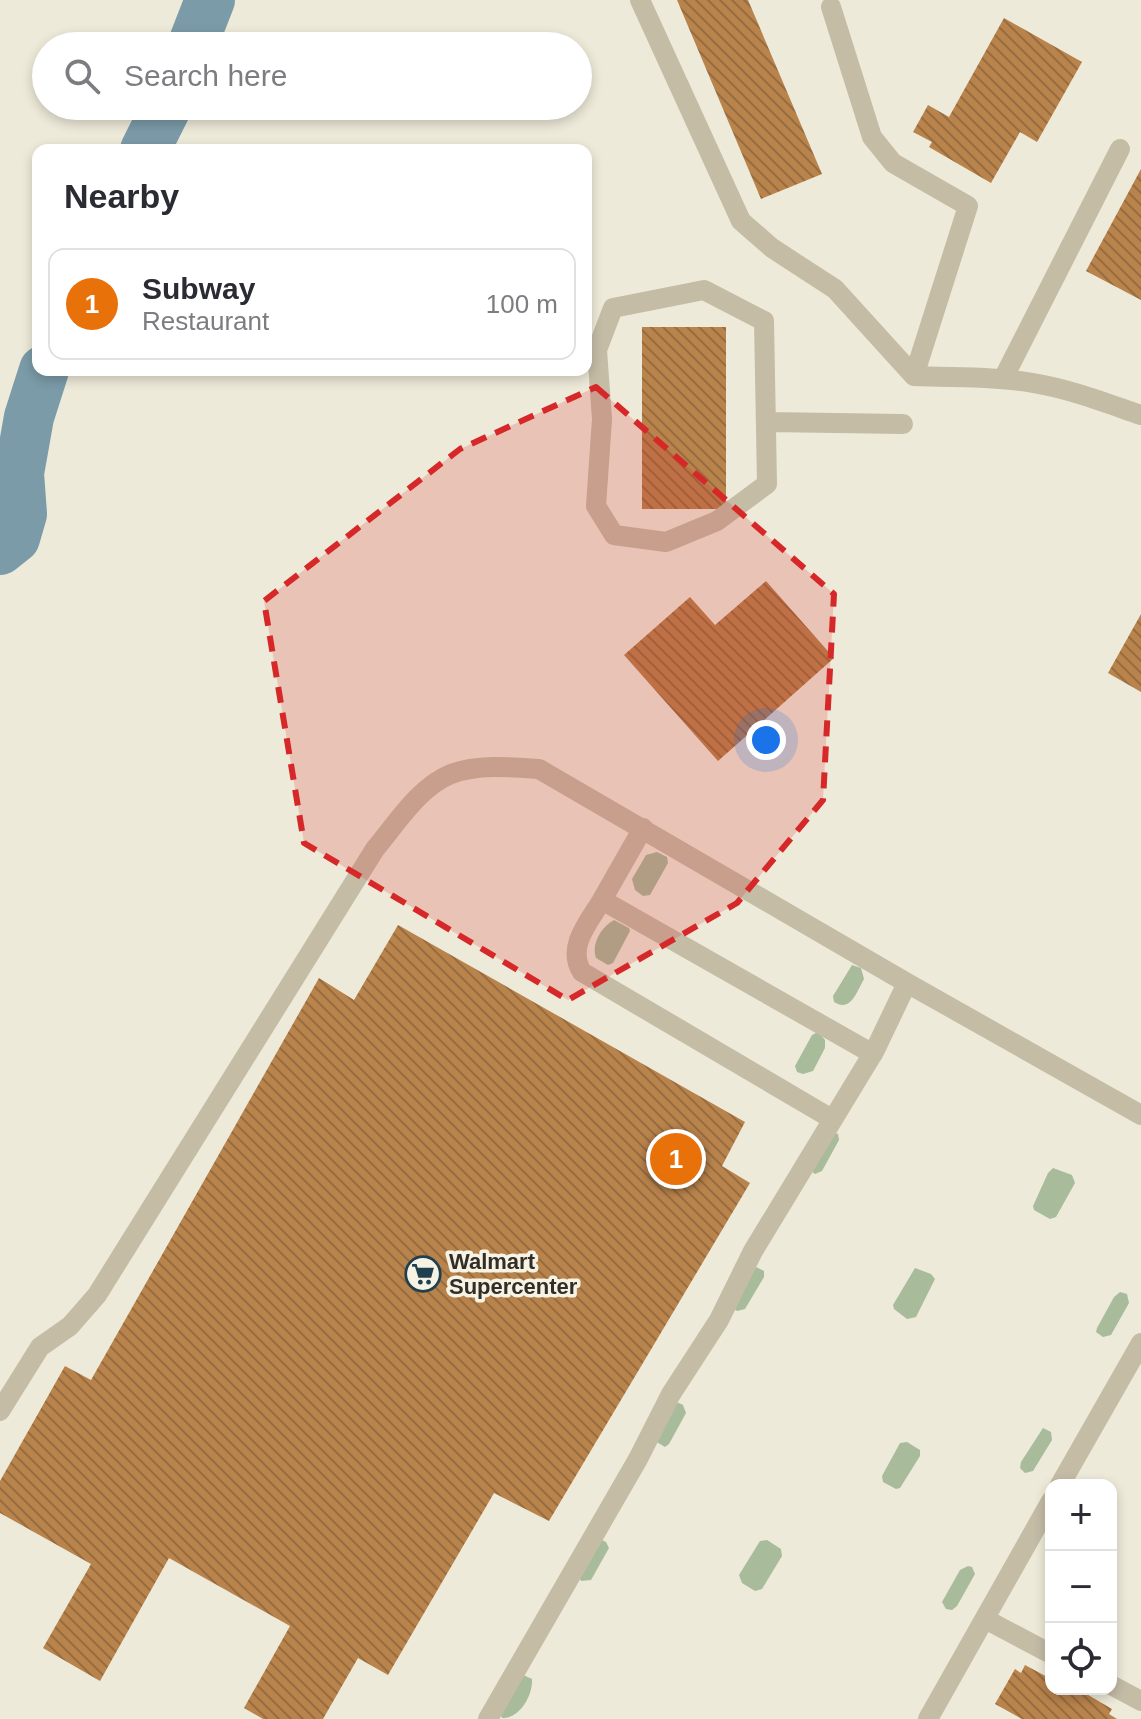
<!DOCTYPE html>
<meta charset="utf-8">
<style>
:root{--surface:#fff;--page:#f7f7f7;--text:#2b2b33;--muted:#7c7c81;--line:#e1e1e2;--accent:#20404f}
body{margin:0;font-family:Helvetica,sans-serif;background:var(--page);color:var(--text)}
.controls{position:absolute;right:24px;bottom:24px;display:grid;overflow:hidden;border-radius:16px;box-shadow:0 4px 12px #0003}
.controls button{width:72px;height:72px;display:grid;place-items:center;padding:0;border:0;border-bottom:2px solid var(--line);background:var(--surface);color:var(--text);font:40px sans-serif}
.you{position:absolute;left:766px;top:740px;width:28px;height:28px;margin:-20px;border:6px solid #fff;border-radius:50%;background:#1a73e8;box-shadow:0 0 0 12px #1a73e833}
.badge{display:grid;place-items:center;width:52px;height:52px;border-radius:50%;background:var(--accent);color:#fff;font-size:26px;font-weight:700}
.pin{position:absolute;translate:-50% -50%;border:4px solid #fff;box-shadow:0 2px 8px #0006}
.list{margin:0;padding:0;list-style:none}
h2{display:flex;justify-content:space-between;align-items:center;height:104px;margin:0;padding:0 32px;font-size:34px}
h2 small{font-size:26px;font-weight:400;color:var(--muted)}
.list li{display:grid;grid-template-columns:52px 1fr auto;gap:24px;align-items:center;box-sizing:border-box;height:112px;margin:0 16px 16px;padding:0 16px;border:2px solid var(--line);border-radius:16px}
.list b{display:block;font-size:30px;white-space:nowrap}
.list p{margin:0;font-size:26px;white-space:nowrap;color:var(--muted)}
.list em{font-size:26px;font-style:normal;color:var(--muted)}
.icon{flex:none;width:44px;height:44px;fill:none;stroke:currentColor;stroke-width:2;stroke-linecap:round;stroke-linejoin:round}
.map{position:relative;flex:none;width:1141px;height:1719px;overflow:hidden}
.search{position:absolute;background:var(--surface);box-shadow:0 4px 12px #0003;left:32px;top:32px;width:560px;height:88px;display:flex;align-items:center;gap:20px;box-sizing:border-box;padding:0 28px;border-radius:44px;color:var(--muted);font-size:30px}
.panel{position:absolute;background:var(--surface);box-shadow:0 4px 12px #0003;left:32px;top:144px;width:560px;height:232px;border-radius:16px}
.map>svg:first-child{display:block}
.grass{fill:#a8bb9b}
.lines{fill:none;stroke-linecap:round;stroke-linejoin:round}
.river{stroke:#7b9ba8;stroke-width:50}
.building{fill:url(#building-back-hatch)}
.minor{stroke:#c5bca6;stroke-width:20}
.marked{fill:#d62828;fill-opacity:0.2;stroke:#d62828;stroke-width:6;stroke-dasharray:16 10;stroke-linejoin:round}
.labels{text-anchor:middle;stroke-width:7;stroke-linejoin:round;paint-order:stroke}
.poi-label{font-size:22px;font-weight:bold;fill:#322d26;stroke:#f6f3e5;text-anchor:start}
</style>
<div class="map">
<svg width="1141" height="1719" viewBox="0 0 1141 1719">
<defs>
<pattern id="building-back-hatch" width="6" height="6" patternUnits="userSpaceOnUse" patternTransform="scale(2)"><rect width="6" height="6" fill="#b9834c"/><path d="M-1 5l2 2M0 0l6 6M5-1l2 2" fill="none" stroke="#976c3f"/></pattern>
</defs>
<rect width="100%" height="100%" fill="#eeead9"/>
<path class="grass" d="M 657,852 L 667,857 L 668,863 L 650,895 L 643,896 L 635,890 L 632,879 L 646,855 Z
M 614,920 L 629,928 L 630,931 L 613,963 L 608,965 L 596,958 C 591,944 601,927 614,920 Z
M 852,965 L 861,968 L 864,979 C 857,991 851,1013 834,1002 L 833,996 Z
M 818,1032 L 825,1040 L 825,1048 L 813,1071 L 803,1074 L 797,1072 L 795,1066 L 812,1035 Z
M 831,1132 L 838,1134 L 839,1140 L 822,1171 L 815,1174 L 811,1171 Z
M 1053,1168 L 1072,1175 L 1075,1183 L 1056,1217 L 1050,1219 L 1034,1210 L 1033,1206 L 1048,1173 Z
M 756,1267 L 764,1271 L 764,1277 L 745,1309 L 737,1311 L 734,1309 Z
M 915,1268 L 931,1274 L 935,1279 L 916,1317 L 907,1319 L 894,1309 L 893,1305 Z
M 1120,1292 L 1127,1294 L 1129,1303 L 1111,1335 L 1103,1337 L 1096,1332 L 1097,1328 L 1114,1297 Z
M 679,1403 L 683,1405 L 686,1413 L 669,1444 L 665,1447 L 655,1441 L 675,1404 Z
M 1043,1428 L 1051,1432 L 1052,1440 L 1033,1471 L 1025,1473 L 1020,1468 L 1021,1462 Z
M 907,1442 L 920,1450 L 920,1456 L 900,1488 L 896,1489 L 883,1482 L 882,1476 L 900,1443 Z
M 602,1540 L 606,1542 L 609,1548 L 591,1580 L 581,1581 L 579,1577 Z
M 767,1540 L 781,1549 L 782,1556 L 762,1589 L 755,1591 L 742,1583 L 739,1575 L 760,1541 Z
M 968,1566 L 972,1567 L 975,1574 L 957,1606 L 952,1610 L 946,1609 L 942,1602 L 960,1570 Z
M 523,1675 L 532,1679 C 533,1695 520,1719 502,1718 L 500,1712 Z"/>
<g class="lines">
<path class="river" d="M 192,46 L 210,0
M 145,150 L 167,106
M 0,550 L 15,538 L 22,514 L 19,473 L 29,417 L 44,370"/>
</g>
<path class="building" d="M 677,0 L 748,0 L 822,174 L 761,199 Z
M 1004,18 L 1082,62 L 1037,142 L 1020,132 L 991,183 L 929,147 L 932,142 L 913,132 L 928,105 L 949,117 Z
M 1141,169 L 1141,300 L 1086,271 Z
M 642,327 L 726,327 L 726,509 L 642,509 Z
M 766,581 L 834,658 L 718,761 L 624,655 L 690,597 L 715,625 Z
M 1141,614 L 1141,692 L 1108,673 Z
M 398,925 L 745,1122 L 722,1166 L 750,1183 L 549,1521 L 494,1493 L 388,1675 L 358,1658 L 323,1719 L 263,1719 L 244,1708 L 290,1626 L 169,1558 L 100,1681 L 43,1648 L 91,1564 L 0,1513 L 0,1481 L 65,1366 L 91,1380 L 319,978 L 354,1000 Z
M 1025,1665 L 1051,1679 L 1051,1689 L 1078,1689 L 1112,1709 L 1109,1714 L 1117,1719 L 1022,1719 L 995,1704 L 1015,1669 L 1021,1673 Z"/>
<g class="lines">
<path class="minor" d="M 640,0 L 741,221 L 772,248 L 835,289 L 914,376
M 831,7 L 872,137 L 893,163 L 968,206 L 914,376
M 704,290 L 764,321 L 767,484 L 717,521 L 666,542 L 614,535 L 596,506 L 602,419 L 597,350 L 613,308 Z
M 914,376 C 953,378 994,376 1033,383 C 1070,389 1106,403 1141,415
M 1003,379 L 1120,149
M 767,422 L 903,424
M 643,828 L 602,900 L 873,1054
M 602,900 C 589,922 566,947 582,972 L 832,1119
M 0,1411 L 40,1347 L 70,1326 L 97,1295 L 375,849 C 397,823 419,787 451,774 C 478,764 511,767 539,769 L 907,983 L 1141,1115
M 1060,1485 L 1141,1343
M 985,1619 L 1051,1654
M 1111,1685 L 1141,1701
M 488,1719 L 638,1459 L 671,1394 L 719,1320 L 753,1251 L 875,1050 L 907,983
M 928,1719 L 1051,1501"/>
</g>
<path class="marked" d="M 596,387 L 834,594 L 823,800 L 737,903 L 568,1000 L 304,843 L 264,601 L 460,449 Z"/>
<defs>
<symbol id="supermarket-ring" viewBox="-11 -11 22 22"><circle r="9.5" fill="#f6f3e5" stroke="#20404f" stroke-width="1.5"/><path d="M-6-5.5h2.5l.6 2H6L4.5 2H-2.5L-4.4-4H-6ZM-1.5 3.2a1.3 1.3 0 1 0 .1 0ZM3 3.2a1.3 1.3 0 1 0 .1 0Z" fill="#20404f"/></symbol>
</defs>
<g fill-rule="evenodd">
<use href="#supermarket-ring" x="403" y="1254" width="40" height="40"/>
</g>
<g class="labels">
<g class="poi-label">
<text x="449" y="1269">Walmart<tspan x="449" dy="25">Supercenter</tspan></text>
</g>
</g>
</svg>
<div class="controls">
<button>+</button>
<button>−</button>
<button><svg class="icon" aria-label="locate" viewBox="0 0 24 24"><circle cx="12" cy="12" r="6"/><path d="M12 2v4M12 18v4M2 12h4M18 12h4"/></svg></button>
</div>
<div class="you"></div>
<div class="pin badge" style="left:676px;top:1159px;background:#e8710a">1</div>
<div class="search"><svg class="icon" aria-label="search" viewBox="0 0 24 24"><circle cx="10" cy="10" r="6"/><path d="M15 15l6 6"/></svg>Search here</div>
<section class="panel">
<h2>Nearby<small></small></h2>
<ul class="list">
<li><span class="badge" style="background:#e8710a">1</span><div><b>Subway</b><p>Restaurant</p></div><em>100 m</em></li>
</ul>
</section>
</div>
